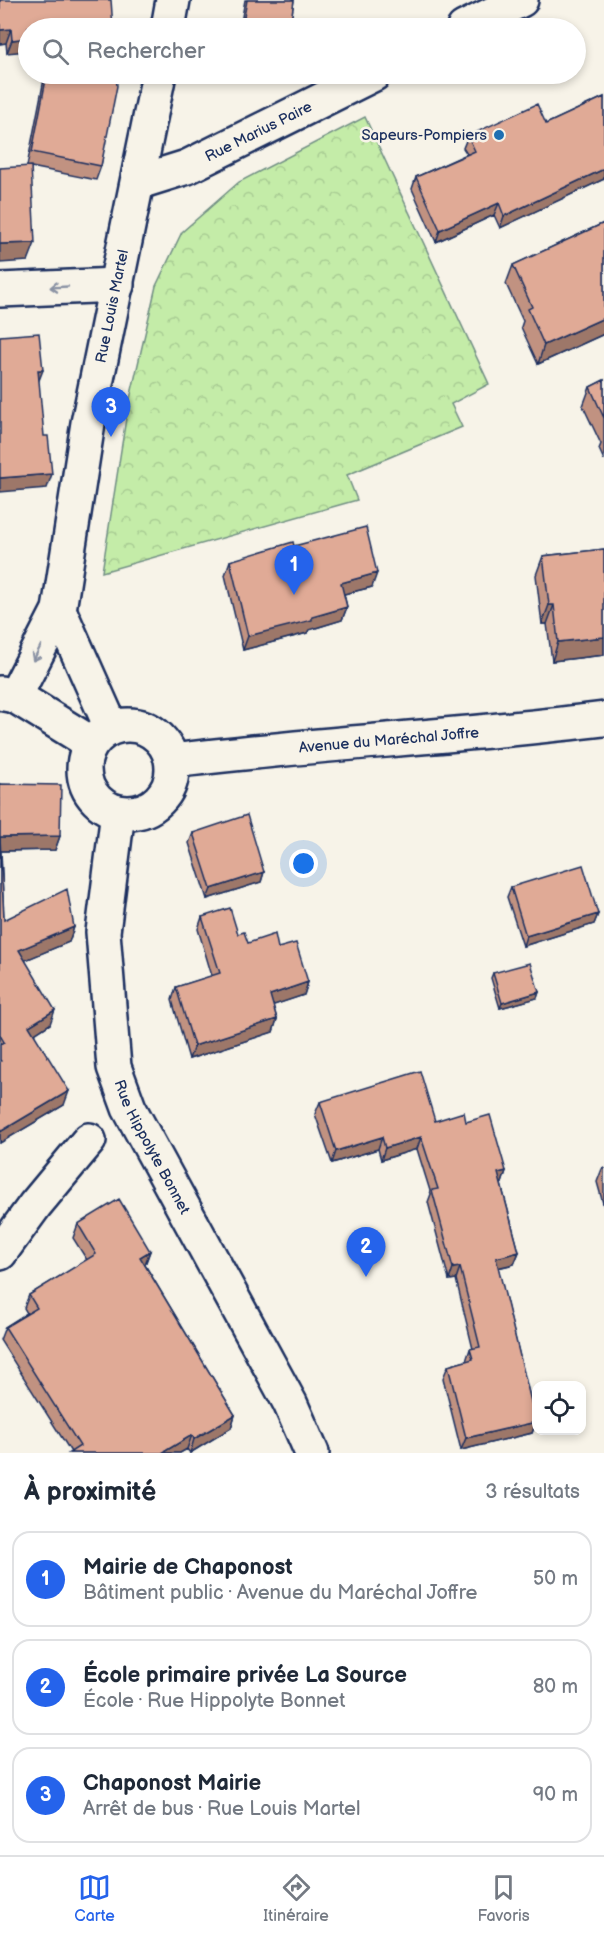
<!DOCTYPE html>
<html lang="fr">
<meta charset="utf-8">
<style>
:root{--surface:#fff;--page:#f2f2f3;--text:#1f2937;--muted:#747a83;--line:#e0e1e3;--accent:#2563eb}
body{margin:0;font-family:"Balsamiq Sans",sans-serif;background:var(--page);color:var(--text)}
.controls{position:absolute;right:18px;bottom:18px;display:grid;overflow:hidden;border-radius:12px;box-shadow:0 3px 9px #0003}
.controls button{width:54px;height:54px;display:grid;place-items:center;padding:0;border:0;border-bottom:2px solid var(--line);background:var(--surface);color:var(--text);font:30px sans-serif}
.you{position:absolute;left:304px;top:864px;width:21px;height:21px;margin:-15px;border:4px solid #fff;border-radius:50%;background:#1a73e8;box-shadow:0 0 0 9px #1a73e833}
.badge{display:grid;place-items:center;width:39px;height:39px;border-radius:50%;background:var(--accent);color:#fff;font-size:20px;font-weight:700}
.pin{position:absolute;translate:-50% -50px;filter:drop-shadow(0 2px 3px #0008)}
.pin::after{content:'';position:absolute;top:32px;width:21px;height:18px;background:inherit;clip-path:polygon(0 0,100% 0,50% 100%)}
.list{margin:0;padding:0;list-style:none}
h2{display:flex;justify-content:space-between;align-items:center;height:78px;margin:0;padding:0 24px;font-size:26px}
h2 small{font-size:20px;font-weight:400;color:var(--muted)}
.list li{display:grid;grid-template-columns:39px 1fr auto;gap:18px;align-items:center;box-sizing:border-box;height:96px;margin:0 12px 12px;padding:0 12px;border:2px solid var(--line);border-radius:18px}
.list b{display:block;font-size:22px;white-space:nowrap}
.list p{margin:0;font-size:20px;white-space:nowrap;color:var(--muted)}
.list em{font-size:20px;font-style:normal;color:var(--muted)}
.icon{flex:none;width:33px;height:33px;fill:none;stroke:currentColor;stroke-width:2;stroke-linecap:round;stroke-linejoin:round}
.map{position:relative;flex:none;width:604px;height:1453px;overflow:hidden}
.search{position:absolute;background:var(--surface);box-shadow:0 3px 9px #0003;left:18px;right:18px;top:18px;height:66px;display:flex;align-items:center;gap:15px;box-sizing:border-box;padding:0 21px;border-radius:33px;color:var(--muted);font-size:22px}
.sheet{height:402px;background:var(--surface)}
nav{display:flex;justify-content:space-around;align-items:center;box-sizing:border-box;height:84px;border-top:2px solid var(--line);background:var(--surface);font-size:16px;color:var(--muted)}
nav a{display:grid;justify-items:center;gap:3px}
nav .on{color:var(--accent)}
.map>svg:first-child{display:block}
.park{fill:url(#park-crowns);stroke:#708e83;stroke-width:1.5}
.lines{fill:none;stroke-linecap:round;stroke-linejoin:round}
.street-casing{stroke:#1b2f5e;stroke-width:38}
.secondary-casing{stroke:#1b2f5e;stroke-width:38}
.street{stroke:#f7f3e8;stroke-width:33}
.secondary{stroke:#f7f3e8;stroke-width:33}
.wall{fill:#c19281;stroke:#1b2f5e;stroke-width:1.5}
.shaded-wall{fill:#9d7769;stroke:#1b2f5e;stroke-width:1.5}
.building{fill:#e0aa96;stroke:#1b2f5e;stroke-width:1.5}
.oneway{stroke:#8991a3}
.poi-dot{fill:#1f6fb2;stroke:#f7f3e8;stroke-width:2}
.labels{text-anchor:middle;stroke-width:5;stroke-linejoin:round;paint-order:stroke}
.street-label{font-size:15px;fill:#1b2f5e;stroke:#f7f3e8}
.poi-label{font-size:15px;fill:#1b2f5e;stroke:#f7f3e8;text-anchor:end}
</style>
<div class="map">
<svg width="604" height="1453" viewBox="0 0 604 1453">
<defs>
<pattern id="park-crowns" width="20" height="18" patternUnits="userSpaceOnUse" patternTransform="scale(1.5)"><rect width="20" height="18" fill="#c4eca8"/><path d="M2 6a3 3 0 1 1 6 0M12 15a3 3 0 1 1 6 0" fill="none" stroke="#a8cb93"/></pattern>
</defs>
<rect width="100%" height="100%" fill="#f7f3e8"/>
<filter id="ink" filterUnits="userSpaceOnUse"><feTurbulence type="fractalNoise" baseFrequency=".0167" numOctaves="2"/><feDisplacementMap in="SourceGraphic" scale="12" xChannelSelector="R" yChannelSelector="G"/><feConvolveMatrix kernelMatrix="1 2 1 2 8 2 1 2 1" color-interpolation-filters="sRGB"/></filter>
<g filter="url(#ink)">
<path class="park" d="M 365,117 L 489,384 L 451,404 L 462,427 L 347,475 L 357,500 L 102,572 L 127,412 L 156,286 L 182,232 L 239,182 Z"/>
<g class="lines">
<defs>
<g id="street">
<path d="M 168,28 L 173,0"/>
<path d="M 464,28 L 521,0"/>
<path id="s1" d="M 139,182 L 187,167 L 374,74"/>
<path d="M 0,290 L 117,285"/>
<path d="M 59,610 L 111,727"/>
<path id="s2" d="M 15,696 L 59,610 L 88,423 L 159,74"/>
<path d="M 0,1253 L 35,1205 L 89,1140"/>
</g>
<g id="secondary">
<path d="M 0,693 L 15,696 L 91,743"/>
<circle cx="128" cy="769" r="44"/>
<path id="s3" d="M 172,761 C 315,743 460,737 604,719"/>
<path id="s4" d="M 118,812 L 103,932 L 114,1067 L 129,1108 L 290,1403 L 312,1453"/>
</g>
</defs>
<use href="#street" class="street-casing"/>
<use href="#secondary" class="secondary-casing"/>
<use href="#street" class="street"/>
<use href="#secondary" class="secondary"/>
</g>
<path class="wall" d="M 0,0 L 28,28 L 7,53 L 6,43 Z
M 245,0 L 294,0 L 290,28 L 240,28 Z
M 45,74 L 116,74 L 101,166 L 96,180 L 31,167 L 28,261 L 27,166 Z
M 604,97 L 604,179 L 500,228 L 494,215 L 436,242 L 412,189 L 416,177 L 467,154 L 463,148 L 468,136 L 546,124 Z
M 604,223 L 604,334 L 538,364 L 521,327 L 523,321 L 506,284 L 513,265 Z
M 604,380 L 604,460 L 599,449 L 601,444 L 583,406 L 590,387 Z
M 294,546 L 372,587 L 344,594 L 347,607 L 342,620 L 309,630 L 307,633 L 243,650 L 225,575 L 230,561 Z
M 604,549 L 604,655 L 552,661 L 547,624 L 542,624 L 536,575 L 543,556 Z
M 0,784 L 60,836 L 55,850 L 1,851 L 4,920 L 74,927 L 69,942 L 25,960 L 50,1024 L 34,1034 L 64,1105 L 0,1143 Z
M 193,833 L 264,872 L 261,882 L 207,899 L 189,843 Z
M 511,887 L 598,914 L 594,924 L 523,946 L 507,897 Z
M 202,917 L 238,934 L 248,943 L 278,948 L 308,982 L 304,995 L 273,1005 L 277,1019 L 273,1032 L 189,1059 L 172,1000 L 176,987 L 212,976 L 198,929 Z
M 493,973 L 539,992 L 537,998 L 500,1008 L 491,978 Z
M 320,1102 L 435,1121 L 466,1122 L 506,1171 L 502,1183 L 501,1184 L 519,1252 L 514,1264 L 498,1268 L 536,1422 L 532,1433 L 461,1450 L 443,1378 L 448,1366 L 466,1361 L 470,1349 L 473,1349 L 456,1279 L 449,1280 L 428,1202 L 431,1194 L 417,1149 L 381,1160 L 378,1149 L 332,1163 L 315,1114 Z
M 604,1168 L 604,1207 L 597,1182 L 602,1169 Z
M 78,1224 L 150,1251 L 145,1265 L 235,1415 L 231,1428 L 190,1453 L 187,1449 L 180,1453 L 69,1453 L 71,1452 L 0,1340 L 5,1327 L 27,1313 L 24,1308 L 29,1295 L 87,1260 L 73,1238 Z"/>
<path class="shaded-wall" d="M 11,29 L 6,43 L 0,44 L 0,30 Z
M 28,38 L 28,51 L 7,53 L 12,40 Z
M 604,169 L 604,179 L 500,228 L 504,216 Z
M 499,203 L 494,215 L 436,242 L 440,230 Z
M 35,243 L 28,261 L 0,263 L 0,244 Z
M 604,318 L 604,334 L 538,364 L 544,345 Z
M 38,370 L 43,370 L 38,383 Z
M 52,474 L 47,488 L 0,492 L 0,478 Z
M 377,573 L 372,587 L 336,596 L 341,583 Z
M 549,605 L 554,605 L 547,624 L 542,624 Z
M 347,607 L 342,620 L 309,630 L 307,633 L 243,650 L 248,636 Z
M 604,637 L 604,655 L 552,661 L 558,642 Z
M 60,836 L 55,850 L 0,851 L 0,837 Z
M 264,872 L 261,882 L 207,899 L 211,889 Z
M 598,914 L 594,924 L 523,946 L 526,936 Z
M 74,927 L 69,942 L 14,965 L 19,950 Z
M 308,982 L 304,995 L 265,1008 L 270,995 Z
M 539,992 L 537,998 L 500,1008 L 502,1003 Z
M 55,1010 L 50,1024 L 24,1041 L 29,1026 Z
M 277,1019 L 273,1032 L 189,1059 L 194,1046 Z
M 69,1091 L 64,1105 L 0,1143 L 0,1132 Z
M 382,1137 L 378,1149 L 332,1163 L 336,1151 Z
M 421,1137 L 417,1149 L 381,1160 L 385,1148 Z
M 506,1171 L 502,1183 L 493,1185 L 498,1173 Z
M 150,1251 L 145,1264 L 135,1270 L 140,1257 Z
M 519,1252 L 514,1264 L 492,1269 L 496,1258 Z
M 460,1267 L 456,1279 L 449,1280 L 453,1268 Z
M 235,1415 L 231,1428 L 190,1453 L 194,1439 Z
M 536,1422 L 532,1433 L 461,1450 L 466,1438 Z
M 192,1435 L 187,1449 L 180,1453 L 162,1453 Z"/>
<path class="building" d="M 0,0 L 111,0 L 113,28 L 28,28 L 28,38 L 12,40 L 11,29 L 0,30 Z
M 247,0 L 294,0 L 290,28 L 242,28 Z
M 47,74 L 116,74 L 117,86 L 101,166 L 32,152 Z
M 604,97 L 604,169 L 504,216 L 499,203 L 440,230 L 416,177 L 475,151 L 468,136 L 537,104 L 546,124 Z
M 31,166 L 35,243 L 0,244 L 0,168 Z
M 604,223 L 604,318 L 544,345 L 528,309 L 532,307 L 513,265 Z
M 39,333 L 43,370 L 38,370 L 44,436 L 48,436 L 52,474 L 0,478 L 0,336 Z
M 604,380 L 604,418 L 590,387 Z
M 366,527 L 377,573 L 341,583 L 347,607 L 312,617 L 312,620 L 248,636 L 230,561 L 293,542 L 294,546 Z
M 604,549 L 604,637 L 558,642 L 554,605 L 549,605 L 543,556 Z
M 0,784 L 61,785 L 60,836 L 0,837 L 4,920 L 67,889 L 74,927 L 19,950 L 55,1010 L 29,1026 L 69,1091 L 0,1132 L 0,1062 L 1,1061 L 0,1060 L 0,1044 L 4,1042 L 0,1035 Z
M 247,815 L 264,872 L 211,889 L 193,833 Z
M 583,865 L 598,914 L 526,936 L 511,887 Z
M 230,908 L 238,934 L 244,932 L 248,943 L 275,934 L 278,948 L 296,943 L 308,982 L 270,995 L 277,1019 L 194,1046 L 176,987 L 220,973 L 202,917 Z
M 530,963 L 539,992 L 502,1003 L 493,973 Z
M 420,1071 L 435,1121 L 464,1112 L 466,1122 L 490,1115 L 506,1171 L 498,1173 L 519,1252 L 496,1258 L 536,1422 L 466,1438 L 448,1366 L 473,1359 L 470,1349 L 480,1347 L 460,1267 L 453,1268 L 432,1190 L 438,1189 L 421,1137 L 385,1148 L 382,1137 L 336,1151 L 320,1102 Z
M 119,1199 L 150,1251 L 140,1257 L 235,1415 L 194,1439 L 192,1435 L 162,1453 L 69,1453 L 80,1446 L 5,1327 L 37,1308 L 29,1295 L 96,1254 L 78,1224 Z"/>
<defs><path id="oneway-shaft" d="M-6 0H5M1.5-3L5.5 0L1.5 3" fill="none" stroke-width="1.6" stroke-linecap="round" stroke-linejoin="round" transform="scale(1.5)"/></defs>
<g class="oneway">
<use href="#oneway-shaft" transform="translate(59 287) rotate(177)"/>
<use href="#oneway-shaft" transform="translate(37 653) rotate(117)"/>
</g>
</g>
<circle class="poi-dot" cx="499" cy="135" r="6"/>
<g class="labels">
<g class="street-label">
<text dy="5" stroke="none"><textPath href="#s1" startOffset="130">Rue Marius Paire</textPath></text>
<text dy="5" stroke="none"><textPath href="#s2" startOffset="405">Rue Louis Martel</textPath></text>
<text dy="5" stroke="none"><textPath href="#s3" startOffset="218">Avenue du Maréchal Joffre</textPath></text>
<text dy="5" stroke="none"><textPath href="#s4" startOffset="345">Rue Hippolyte Bonnet</textPath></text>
</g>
<g class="poi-label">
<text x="487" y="140">Sapeurs-Pompiers</text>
</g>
</g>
</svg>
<div class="controls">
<button><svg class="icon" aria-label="locate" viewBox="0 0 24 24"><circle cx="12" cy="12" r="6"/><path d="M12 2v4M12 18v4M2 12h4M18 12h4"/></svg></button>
</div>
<div class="you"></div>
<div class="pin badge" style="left:294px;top:595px">1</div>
<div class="pin badge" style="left:366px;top:1277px">2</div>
<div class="pin badge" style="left:111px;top:437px">3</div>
<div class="search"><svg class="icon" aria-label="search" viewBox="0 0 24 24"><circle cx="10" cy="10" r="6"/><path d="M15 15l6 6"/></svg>Rechercher</div>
</div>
<section class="sheet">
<h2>À proximité<small>3 résultats</small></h2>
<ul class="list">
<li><span class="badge">1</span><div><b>Mairie de Chaponost</b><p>Bâtiment public · Avenue du Maréchal Joffre</p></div><em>50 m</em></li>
<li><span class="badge">2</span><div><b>École primaire privée La Source</b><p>École · Rue Hippolyte Bonnet</p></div><em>80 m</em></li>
<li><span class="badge">3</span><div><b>Chaponost Mairie</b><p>Arrêt de bus · Rue Louis Martel</p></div><em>90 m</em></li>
</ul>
</section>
<nav>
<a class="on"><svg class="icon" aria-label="map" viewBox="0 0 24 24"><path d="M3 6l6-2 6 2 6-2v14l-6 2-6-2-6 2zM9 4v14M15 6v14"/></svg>Carte</a>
<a><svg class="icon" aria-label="directions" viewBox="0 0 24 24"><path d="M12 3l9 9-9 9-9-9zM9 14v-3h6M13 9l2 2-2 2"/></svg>Itinéraire</a>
<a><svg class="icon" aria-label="saved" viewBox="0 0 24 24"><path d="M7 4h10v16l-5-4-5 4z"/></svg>Favoris</a>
</nav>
